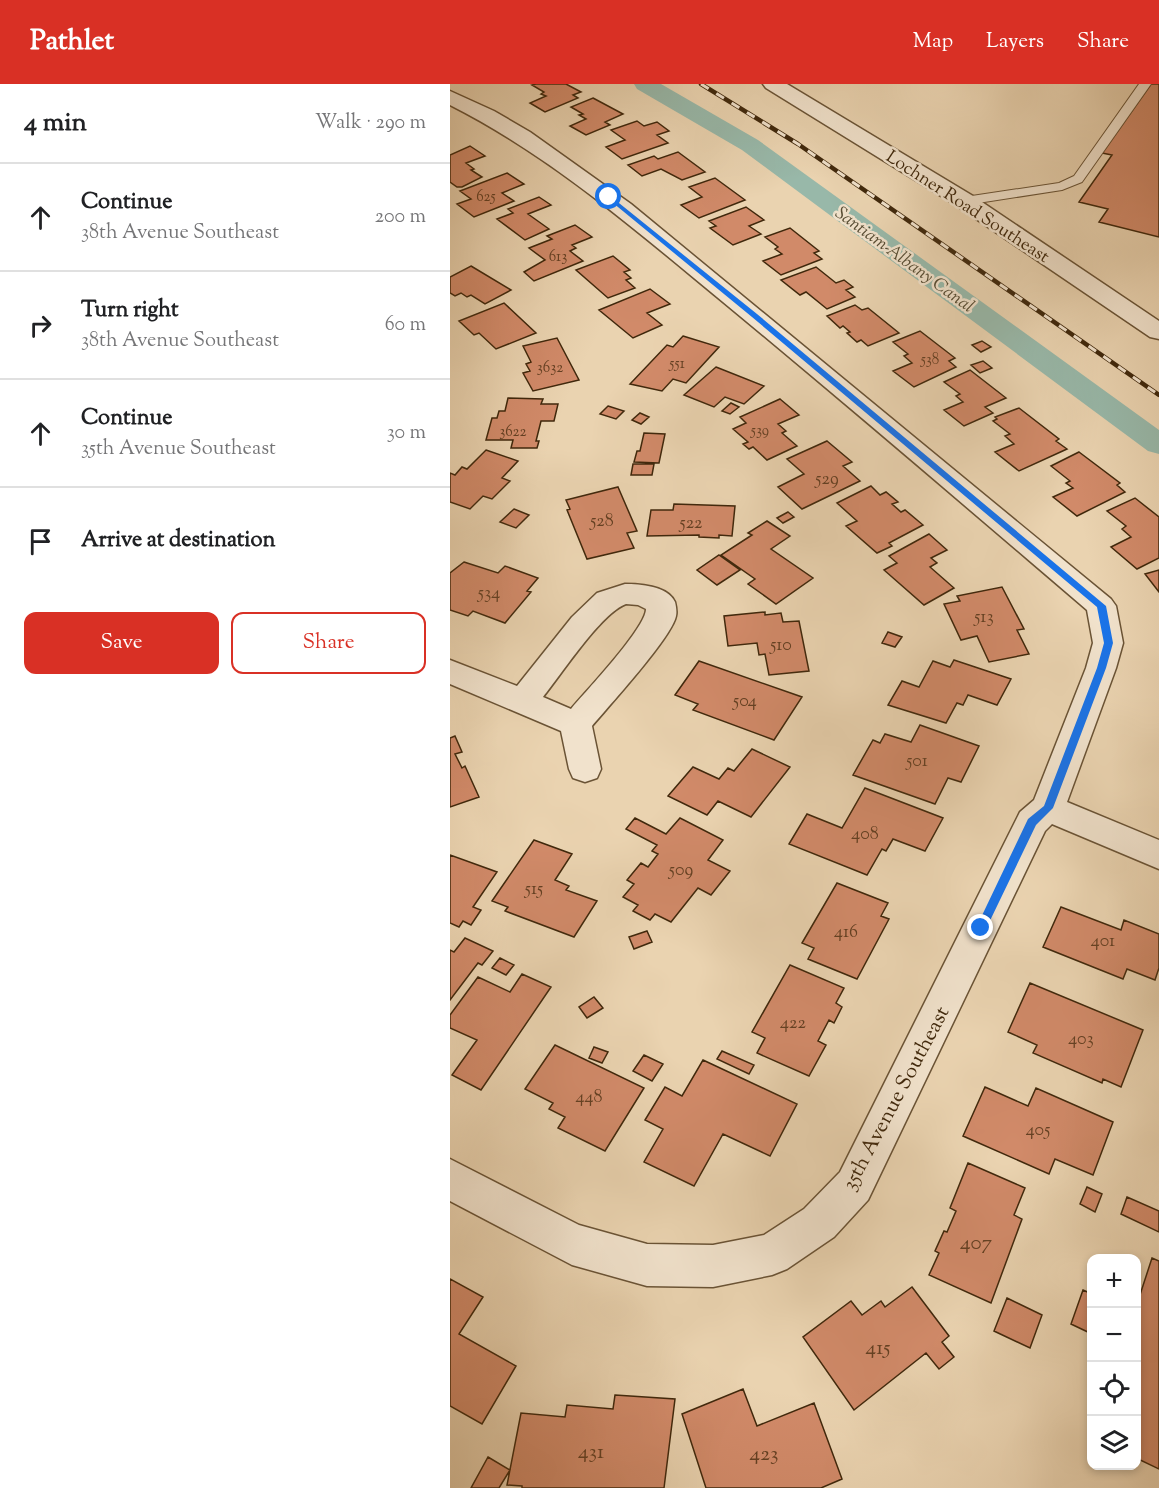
<!DOCTYPE html>
<meta charset="utf-8">
<style>
:root{--surface:#fff;--page:#f2f2f2;--text:#202124;--muted:#757577;--line:#e0e0e0;--accent:#d93025}
body{margin:0;font-family:"Sorts Mill Goudy",serif;background:var(--page);color:var(--text)}
.controls{position:absolute;right:18px;bottom:18px;display:grid;overflow:hidden;border-radius:12px;box-shadow:0 3px 9px #0003}
.controls button{width:54px;height:54px;display:grid;place-items:center;padding:0;border:0;border-bottom:2px solid var(--line);background:var(--surface);color:var(--text);font:30px sans-serif}
.stop{position:absolute;width:18px;height:18px;margin:-14px;border:4px solid #1a73e8;border-radius:50%;background:#fff}
.stop.end{background:#1a73e8;border-color:#fff;box-shadow:0 2px 6px #0008}
.list{margin:0;padding:0;list-style:none}
h2{display:flex;justify-content:space-between;align-items:center;height:78px;margin:0;padding:0 24px;font-size:26px}
h2 small{font-size:20px;font-weight:400;color:var(--muted)}
.list li{display:grid;grid-template-columns:39px 1fr auto;gap:18px;align-items:center;box-sizing:border-box;height:108px;padding:0 24px;border-top:2px solid var(--line)}
.list b{display:block;font-size:22px;white-space:nowrap}
.list p{margin:0;font-size:20px;white-space:nowrap;color:var(--muted)}
.list em{font-size:20px;font-style:normal;color:var(--muted)}
.actions{display:flex;gap:12px;padding:18px 24px}
.actions a{flex:1;padding:14px 0;border:2px solid var(--accent);border-radius:12px;text-align:center;font-size:21px;color:var(--accent)}
.actions .main{background:var(--accent);color:#fff}
.icon{flex:none;width:33px;height:33px;fill:none;stroke:currentColor;stroke-width:2;stroke-linecap:round;stroke-linejoin:round}
.map{position:relative;flex:none;width:709px;height:1404px;overflow:hidden}
header{display:flex;align-items:center;gap:36px;box-sizing:border-box;height:84px;padding:0 30px;background:var(--accent);color:#fff}
header strong{font-size:28px}
nav{display:flex;gap:33px;margin-inline-start:auto;font-size:21px}
main{display:flex}
aside{flex:1;background:var(--surface)}
.map>svg:first-child{display:block}
.lines{fill:none;stroke-linecap:round;stroke-linejoin:round}
.canal{fill:#98b8a9;fill-rule:evenodd}
.building{fill:#d18a69;stroke:#40280c;stroke-width:1.5}
.service-casing{stroke:#6a5335;stroke-width:2}
.minor-casing{stroke:#6a5335;stroke-width:3}
.tertiary-casing{stroke:#6a5335;stroke-width:3}
.service{fill:#f1e2cc;fill-rule:evenodd}
.minor{fill:#f1e2cc;fill-rule:evenodd}
.tertiary{fill:#f1e2cc;fill-rule:evenodd}
.rail-casing{stroke:#40280c;stroke-width:4.5}
.rail{stroke:#f1e2cc;stroke-width:3;stroke-dasharray:9;stroke-linecap:butt}
.route{fill:#1a73e8}
.labels{text-anchor:middle;stroke-width:5;stroke-linejoin:round;paint-order:stroke}
.far-number-label{font-size:15px;fill:#644023}
.far-street-label{font-size:18px;fill:#40280c;stroke:#f1e2cc}
.far-water-label{font-size:18px;font-style:italic;fill:#564c33;stroke:#f1e2cc}
.number-label{font-size:18px;fill:#644023}
.street-label{font-size:21px;fill:#40280c;stroke:#f1e2cc}
.near-number-label{font-size:21px;fill:#644023}
</style>
<header>
<strong>Pathlet</strong>
<nav><a>Map</a><a>Layers</a><a>Share</a></nav>
</header>
<main>
<aside>
<h2>4 min<small>Walk · 290 m</small></h2>
<ul class="list">
<li><svg class="icon" aria-label="ahead" viewBox="0 0 24 24"><path d="M12 20V5M6 11l6-6 6 6"/></svg><div><b>Continue</b><p>38th Avenue Southeast</p></div><em>200 m</em></li>
<li><svg class="icon" aria-label="right" viewBox="0 0 24 24"><path d="M7 20v-9h11M14 6l5 5-5 5"/></svg><div><b>Turn right</b><p>38th Avenue Southeast</p></div><em>60 m</em></li>
<li><svg class="icon" aria-label="ahead" viewBox="0 0 24 24"><path d="M12 20V5M6 11l6-6 6 6"/></svg><div><b>Continue</b><p>35th Avenue Southeast</p></div><em>30 m</em></li>
<li><svg class="icon" aria-label="arrive" viewBox="0 0 24 24"><path d="M6 21V4h12l-3 4 3 4H6"/></svg><div><b>Arrive at destination</b></div></li>
</ul>
<div class="actions"><a class="main">Save</a><a>Share</a></div>
</aside>
<div class="map">
<svg width="709" height="1404" viewBox="0 0 709 1404">
<rect width="100%" height="100%" fill="#ead3b0"/>
<filter id="stains"><feTurbulence type="fractalNoise" baseFrequency=".00333" numOctaves="4"/><feColorMatrix values="0 0 0 0 .2 0 0 0 0 .09 0 0 0 0 .02 0 0 0 .5 -.17"/></filter>
<radialGradient id="worn" r=".72"><stop offset=".6" stop-color="#630" stop-opacity="0"/><stop offset="1" stop-color="#630" stop-opacity=".3"/></radialGradient>
<g class="lines">
<path class="canal" d="M 184,0 L 211,0 L 308,56 L 709,346 L 709,370 L 698,367 L 292,66 L 187,5 Z"/>
</g>
<path class="building" d="M 86,0 L 116,0 L 131,8 L 123,11 L 128,14 L 95,28 L 80,19 L 96,12 L 91,10 L 94,8 L 82,1 Z
M 701,0 L 709,0 L 709,153 L 649,138 L 658,125 L 629,118 L 662,71 L 652,69 Z
M 143,14 L 173,30 L 155,38 L 160,41 L 136,51 L 120,42 L 136,35 L 129,31 L 133,30 L 121,23 Z
M 187,37 L 194,42 L 207,38 L 219,47 L 207,51 L 218,59 L 172,75 L 156,63 L 175,56 L 161,46 Z
M 20,62 L 35,72 L 16,79 L 24,85 L 21,86 L 32,93 L 12,103 L 7,103 L 0,98 L 0,71 Z
M 228,68 L 255,88 L 232,96 L 211,85 L 192,92 L 178,81 L 204,72 L 208,75 Z
M 57,89 L 74,100 L 52,109 L 64,117 L 24,133 L 7,120 L 21,115 L 10,107 Z
M 265,94 L 295,116 L 249,134 L 231,121 L 252,113 L 239,103 Z
M 89,113 L 101,121 L 78,130 L 99,145 L 75,156 L 47,135 L 63,129 L 58,125 Z
M 296,123 L 314,136 L 299,142 L 311,150 L 283,161 L 260,144 L 266,142 L 259,137 Z
M 125,141 L 142,153 L 122,161 L 126,164 L 120,167 L 133,177 L 84,197 L 74,188 L 95,176 L 79,164 L 102,155 L 97,152 Z
M 340,144 L 369,167 L 364,169 L 372,175 L 331,191 L 313,177 L 332,170 L 325,165 L 328,163 L 315,153 Z
M 163,172 L 180,186 L 174,188 L 181,194 L 176,196 L 185,204 L 158,214 L 126,186 Z
M 21,182 L 61,206 L 35,220 L 21,211 L 17,213 L 11,209 L 5,212 L 0,209 L 0,193 Z
M 366,183 L 386,199 L 394,196 L 403,203 L 396,206 L 405,213 L 377,225 L 356,208 L 350,211 L 331,196 Z
M 200,205 L 220,220 L 197,229 L 212,241 L 183,254 L 149,226 Z
M 54,219 L 86,249 L 46,265 L 29,249 L 24,251 L 9,237 Z
M 405,221 L 412,226 L 418,224 L 449,249 L 418,262 L 411,256 L 407,258 L 397,249 L 400,248 L 393,242 L 390,244 L 377,232 Z
M 470,247 L 505,274 L 499,277 L 506,283 L 464,303 L 443,287 L 462,279 L 454,272 L 458,270 L 443,258 Z
M 233,252 L 269,263 L 236,299 L 223,295 L 212,307 L 180,300 L 217,261 L 223,263 Z
M 107,254 L 129,296 L 83,307 L 73,289 L 80,287 L 76,280 L 81,278 L 73,262 Z
M 532,257 L 541,263 L 531,268 L 522,261 Z
M 533,277 L 542,284 L 530,289 L 521,281 Z
M 266,283 L 314,302 L 294,320 L 275,313 L 264,323 L 234,311 Z
M 520,286 L 556,314 L 535,323 L 543,329 L 514,342 L 494,326 L 513,318 L 506,312 L 510,310 L 494,298 Z
M 58,314 L 93,315 L 91,320 L 108,320 L 104,337 L 91,337 L 86,357 L 89,357 L 87,364 L 61,364 L 63,356 L 36,356 L 42,334 L 47,334 L 49,327 L 55,327 Z
M 330,315 L 349,331 L 328,340 L 336,347 L 332,349 L 347,362 L 317,376 L 303,363 L 299,365 L 293,360 L 298,358 L 283,345 L 296,339 L 290,333 Z
M 281,319 L 289,323 L 280,330 L 272,327 Z
M 158,322 L 174,327 L 166,335 L 150,330 Z
M 569,324 L 609,355 L 606,357 L 617,365 L 569,387 L 545,368 L 564,360 L 555,352 L 560,350 L 543,337 L 547,335 L 545,333 Z
M 190,329 L 199,333 L 191,340 L 182,336 Z
M 194,349 L 215,350 L 209,379 L 184,378 L 187,367 L 190,367 Z
M 377,357 L 402,378 L 393,382 L 410,397 L 352,425 L 328,403 L 354,390 L 337,375 Z
M 36,366 L 68,377 L 52,394 L 60,397 L 42,415 L 33,412 L 20,425 L 0,418 L 0,389 L 5,391 L 12,383 L 17,385 Z
M 629,368 L 670,399 L 667,401 L 675,408 L 627,432 L 603,413 L 623,404 L 616,399 L 620,397 L 601,382 Z
M 183,380 L 204,380 L 202,391 L 181,391 Z
M 421,402 L 430,411 L 436,408 L 448,418 L 442,420 L 451,428 L 455,426 L 473,441 L 439,459 L 442,462 L 427,469 L 396,442 L 407,437 L 387,419 Z
M 168,403 L 187,447 L 177,449 L 184,464 L 137,475 L 117,426 L 120,425 L 116,416 Z
M 685,414 L 709,433 L 709,474 L 687,485 L 661,463 L 681,453 L 672,445 L 676,442 L 657,427 Z
M 224,420 L 285,422 L 282,452 L 269,451 L 269,454 L 249,453 L 249,451 L 197,452 L 201,426 L 223,426 Z
M 64,425 L 79,431 L 66,444 L 50,438 Z
M 338,428 L 344,433 L 333,439 L 327,434 Z
M 317,437 L 340,452 L 321,465 L 363,494 L 326,520 L 298,500 L 305,495 L 271,471 L 302,451 L 298,449 Z
M 479,450 L 497,466 L 481,474 L 487,479 L 480,483 L 504,504 L 474,521 L 434,486 L 447,479 L 439,472 Z
M 269,471 L 290,486 L 267,501 L 247,486 Z
M 14,478 L 48,489 L 55,482 L 88,494 L 77,507 L 81,508 L 55,539 L 23,527 L 18,532 L 0,526 L 0,489 Z
M 709,486 L 709,508 L 695,490 Z
M 552,503 L 574,545 L 567,546 L 579,570 L 539,578 L 527,552 L 511,556 L 494,520 L 510,517 L 507,512 Z
M 315,528 L 315,531 L 331,529 L 333,538 L 349,537 L 359,587 L 319,591 L 315,570 L 309,571 L 307,559 L 278,562 L 274,532 Z
M 438,548 L 452,553 L 445,563 L 432,559 Z
M 504,576 L 561,595 L 547,621 L 518,611 L 513,621 L 507,619 L 496,639 L 438,621 L 452,597 L 469,603 L 483,577 L 500,583 Z
M 249,577 L 352,613 L 324,656 L 243,626 L 248,620 L 225,611 Z
M 470,641 L 529,662 L 511,698 L 498,694 L 485,720 L 403,691 L 423,656 L 430,659 L 435,650 L 461,658 Z
M 5,652 L 12,668 L 5,670 L 12,684 L 15,682 L 29,713 L 0,723 L 0,654 Z
M 302,665 L 340,683 L 301,733 L 268,717 L 257,731 L 218,712 L 243,683 L 269,695 L 278,684 L 284,687 Z
M 415,704 L 493,734 L 475,767 L 443,755 L 436,767 L 432,765 L 417,791 L 339,760 L 357,730 L 392,744 Z
M 185,734 L 216,750 L 230,734 L 273,756 L 258,776 L 280,787 L 261,811 L 248,804 L 221,838 L 205,830 L 200,836 L 183,827 L 188,821 L 173,813 L 184,800 L 177,796 L 191,779 L 198,783 L 208,770 L 202,767 L 207,761 L 176,745 Z
M 84,756 L 122,770 L 105,796 L 119,802 L 116,806 L 147,817 L 124,853 L 55,827 L 58,823 L 42,817 Z
M 0,771 L 47,788 L 23,823 L 31,826 L 21,841 L 13,837 L 9,843 L 0,839 Z
M 387,799 L 438,819 L 431,832 L 439,835 L 407,895 L 358,875 L 364,864 L 352,859 Z
M 611,823 L 671,846 L 674,836 L 709,850 L 709,884 L 705,896 L 677,885 L 673,895 L 593,863 Z
M 197,847 L 202,858 L 184,865 L 179,853 Z
M 15,854 L 43,867 L 32,881 L 28,879 L 0,916 L 0,866 L 4,868 Z
M 50,874 L 64,881 L 56,891 L 42,884 Z
M 340,881 L 394,904 L 386,919 L 392,923 L 384,939 L 379,936 L 368,957 L 376,961 L 359,992 L 307,969 L 315,954 L 302,948 Z
M 72,890 L 101,903 L 31,1006 L 2,991 L 27,956 L 0,944 L 0,931 L 28,893 L 60,908 Z
M 580,899 L 693,946 L 671,1003 L 653,995 L 652,999 L 583,969 L 587,961 L 558,948 Z
M 144,913 L 153,924 L 137,934 L 129,923 Z
M 105,961 L 194,1004 L 155,1067 L 108,1044 L 115,1033 L 99,1025 L 103,1019 L 75,1005 Z
M 144,963 L 158,968 L 152,979 L 139,974 Z
M 272,967 L 304,981 L 299,990 L 267,975 Z
M 194,971 L 213,980 L 202,997 L 183,987 Z
M 253,976 L 347,1020 L 320,1072 L 273,1050 L 244,1102 L 194,1078 L 213,1045 L 195,1036 L 215,1003 L 232,1012 Z
M 535,1003 L 578,1022 L 586,1004 L 663,1038 L 643,1091 L 605,1075 L 599,1090 L 513,1052 Z
M 518,1079 L 575,1104 L 564,1131 L 572,1135 L 541,1219 L 479,1191 L 489,1169 L 485,1167 L 494,1147 L 497,1148 L 506,1127 L 500,1124 Z
M 637,1103 L 652,1110 L 645,1128 L 630,1120 Z
M 677,1113 L 709,1127 L 709,1148 L 671,1130 Z
M 702,1174 L 709,1177 L 709,1385 L 686,1374 L 686,1223 Z
M 0,1195 L 33,1213 L 9,1250 L 66,1282 L 32,1340 L 0,1322 Z
M 462,1203 L 499,1252 L 492,1258 L 504,1273 L 489,1285 L 476,1269 L 404,1326 L 353,1253 L 401,1217 L 412,1231 L 431,1217 L 435,1223 Z
M 633,1206 L 642,1210 L 642,1250 L 621,1240 Z
M 557,1214 L 592,1231 L 580,1264 L 544,1247 Z
M 293,1305 L 307,1342 L 364,1319 L 392,1395 L 371,1404 L 256,1404 L 232,1330 Z
M 165,1311 L 225,1315 L 214,1404 L 72,1404 L 72,1402 L 57,1401 L 71,1329 L 115,1333 L 117,1321 L 163,1325 Z
M 38,1373 L 60,1386 L 49,1404 L 21,1404 Z"/>
<g class="lines">
<defs>
<path id="service" d="M 689,0 L 701,0 L 632,98 L 612,106 L 515,121 L 509,117 L 515,113 L 609,99 L 624,92 Z"/>
<path id="minor" d="M 0,7 L 44,27 L 80,48 L 181,120 L 661,515 L 666,522 L 673,559 L 666,584 L 617,718 L 709,756 L 709,785 L 602,740 L 595,747 L 418,1116 L 384,1153 L 337,1185 L 322,1191 L 263,1203 L 197,1202 L 122,1181 L 0,1117 L 0,1075 L 129,1141 L 197,1160 L 263,1161 L 314,1151 L 354,1125 L 390,1088 L 570,728 L 584,716 L 636,584 L 643,559 L 637,526 C 514,421 392,316 267,213 C 182,143 99,71 0,21 Z
M 175,500 C 190,500 218,502 225,518 C 226,522 227,528 226,532 C 222,553 159,622 142,642 L 151,685 L 147,694 L 135,698 L 123,694 L 119,685 L 111,647 L 0,600 L 0,576 L 67,602 L 122,533 L 147,509 ZM 176,520 L 188,521 L 196,525 C 196,544 136,607 121,625 L 93,613 C 111,591 151,529 176,520 Z"/>
<path id="tertiary" d="M 313,0 L 337,0 L 523,112 L 709,237 L 709,255 L 700,253 L 507,122 L 316,4 Z"/>
</defs>
<use href="#service" class="service-casing"/>
<use href="#minor" class="minor-casing"/>
<use href="#tertiary" class="tertiary-casing"/>
<use href="#service" class="service"/>
<use href="#minor" class="minor"/>
<use href="#tertiary" class="tertiary"/>
<defs>
<path id="rail" d="M 251,0 L 348,60 L 709,311"/>
</defs>
<use href="#rail" class="rail-casing"/>
<use href="#rail" class="rail"/>
</g>
<path class="route" d="M 159,111 L 307,230 L 656,522 L 663,559 L 656,584 L 603,724 L 586,741 L 535,847 L 531,848 L 526,844 L 578,735 L 594,722 L 647,584 L 654,559 L 647,523 L 302,233 L 157,114 Z"/>
<g class="labels">
<g class="far-number-label">
<text x="36" y="117">625</text>
<text x="108" y="177">613</text>
<text x="480" y="280">538</text>
<text x="227" y="284">551</text>
<text x="100" y="288">3632</text>
<text x="310" y="351">539</text>
<text x="63" y="352">3622</text>
</g>
<g class="far-street-label">
<text transform="translate(518 122) rotate(33)" y="6">Lochner Road Southeast</text>
</g>
<g class="far-water-label">
<text transform="translate(455 175) rotate(36)" y="6">Santiam-Albany Canal</text>
</g>
<g class="number-label">
<text x="377" y="400">529</text>
<text x="152" y="442">528</text>
<text x="241" y="444">522</text>
<text x="39" y="514">534</text>
<text x="534" y="538">513</text>
<text x="331" y="566">510</text>
<text x="295" y="622">504</text>
<text x="467" y="682">501</text>
<text x="415" y="755">408</text>
<text x="231" y="791">509</text>
<text x="84" y="810">515</text>
<text x="396" y="853">416</text>
<text x="653" y="862">401</text>
<text x="343" y="944">422</text>
<text x="631" y="960">403</text>
<text x="139" y="1018">448</text>
<text x="588" y="1051">405</text>
</g>
<g class="street-label">
<text transform="translate(445 1014) rotate(-62)" y="7">35th Avenue Southeast</text>
</g>
<g class="near-number-label">
<text x="526" y="1165">407</text>
<text x="428" y="1270">415</text>
<text x="141" y="1374">431</text>
<text x="314" y="1376">423</text>
</g>
</g>
<rect width="100%" height="100%" filter="url(#stains)"/>
<rect width="100%" height="100%" fill="url(#worn)"/>
</svg>
<div class="controls">
<button>+</button>
<button>−</button>
<button><svg class="icon" aria-label="locate" viewBox="0 0 24 24"><circle cx="12" cy="12" r="6"/><path d="M12 2v4M12 18v4M2 12h4M18 12h4"/></svg></button>
<button><svg class="icon" aria-label="layers" viewBox="0 0 24 24"><path d="M12 4l9 5-9 5-9-5zM3 14l9 5 9-5"/></svg></button>
</div>
<div class="stop" style="left:159px;top:113px"></div>
<div class="stop end" style="left:531px;top:844px"></div>
</div>
</main>
